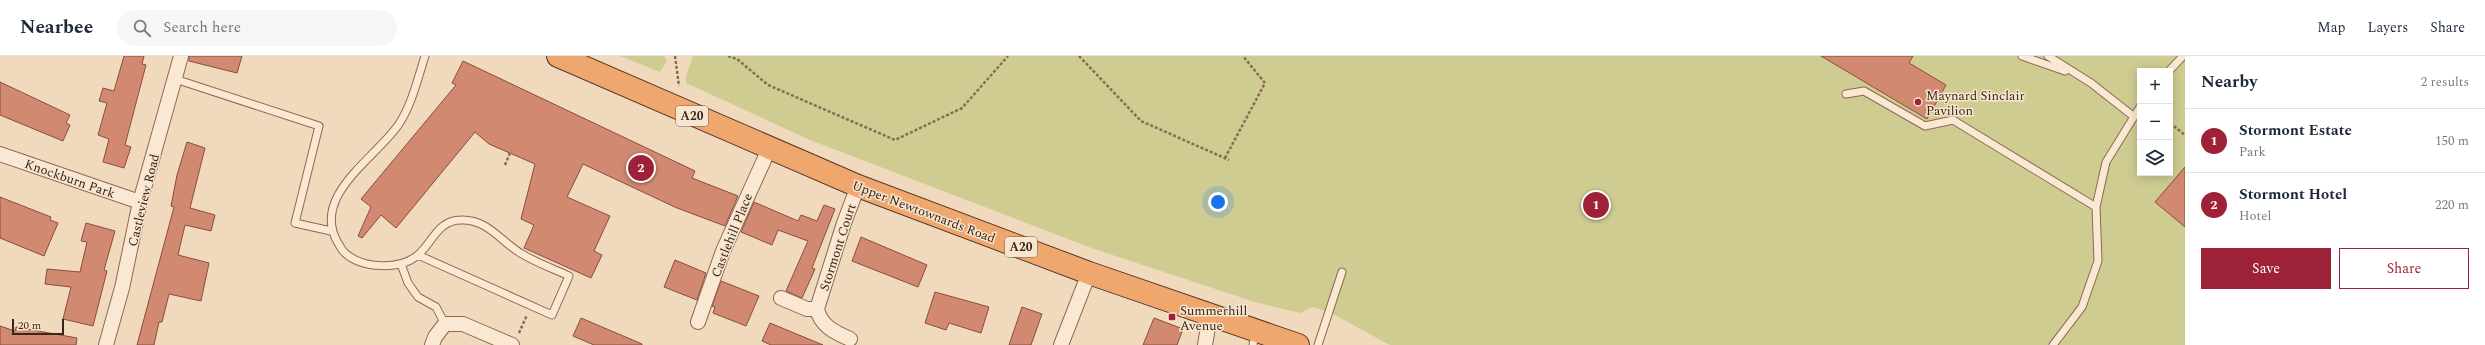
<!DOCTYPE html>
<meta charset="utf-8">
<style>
:root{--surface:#fff;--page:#f6f6f7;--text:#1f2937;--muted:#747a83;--line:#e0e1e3;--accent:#9d2237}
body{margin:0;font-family:Spectral,serif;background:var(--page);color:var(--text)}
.controls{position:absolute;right:12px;top:12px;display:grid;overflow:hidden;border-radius:0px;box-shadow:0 2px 10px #0003}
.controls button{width:36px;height:36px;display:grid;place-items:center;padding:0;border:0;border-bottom:1px solid var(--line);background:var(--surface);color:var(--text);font:20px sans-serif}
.scale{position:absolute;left:12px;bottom:10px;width:52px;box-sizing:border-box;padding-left:4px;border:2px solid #38251b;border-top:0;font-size:11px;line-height:14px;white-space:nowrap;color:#38251b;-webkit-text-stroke:3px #f8e5ce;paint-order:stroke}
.you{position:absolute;left:1218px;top:146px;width:14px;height:14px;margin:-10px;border:3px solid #fff;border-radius:50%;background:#1a73e8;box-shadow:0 0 0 6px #1a73e833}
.badge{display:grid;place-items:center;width:26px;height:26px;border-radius:50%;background:var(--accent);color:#fff;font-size:13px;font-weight:700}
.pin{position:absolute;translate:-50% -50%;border:2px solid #fff;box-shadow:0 1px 4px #0006}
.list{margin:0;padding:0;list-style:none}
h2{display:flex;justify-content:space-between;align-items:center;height:52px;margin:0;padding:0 16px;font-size:17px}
h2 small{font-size:13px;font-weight:400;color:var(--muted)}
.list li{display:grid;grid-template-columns:26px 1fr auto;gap:12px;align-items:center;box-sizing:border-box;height:64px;padding:0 16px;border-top:1px solid var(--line)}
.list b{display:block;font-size:15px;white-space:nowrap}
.list p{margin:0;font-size:13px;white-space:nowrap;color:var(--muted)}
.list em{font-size:13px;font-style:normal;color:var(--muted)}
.actions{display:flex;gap:8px;padding:12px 16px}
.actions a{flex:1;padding:9px 0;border:1px solid var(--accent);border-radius:0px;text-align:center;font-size:14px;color:var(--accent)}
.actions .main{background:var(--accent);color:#fff}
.icon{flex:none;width:22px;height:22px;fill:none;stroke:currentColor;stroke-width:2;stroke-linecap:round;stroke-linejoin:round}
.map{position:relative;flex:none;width:2185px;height:289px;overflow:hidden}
header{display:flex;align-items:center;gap:24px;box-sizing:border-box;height:56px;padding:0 20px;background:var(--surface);border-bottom:1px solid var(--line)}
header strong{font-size:19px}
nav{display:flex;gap:22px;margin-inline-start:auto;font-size:14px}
.search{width:280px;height:36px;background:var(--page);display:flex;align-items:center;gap:10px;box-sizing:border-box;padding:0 14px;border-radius:22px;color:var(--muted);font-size:15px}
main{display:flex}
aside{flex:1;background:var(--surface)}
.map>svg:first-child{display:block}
.green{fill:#cfcc92;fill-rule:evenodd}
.building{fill:#d18a71;stroke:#8b4d3a}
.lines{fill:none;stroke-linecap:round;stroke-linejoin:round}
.service-casing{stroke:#8a6956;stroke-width:9}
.minor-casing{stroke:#8a6956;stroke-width:16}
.trunk-casing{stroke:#57382b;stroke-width:24}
.path{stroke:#8a6956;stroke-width:2.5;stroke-dasharray:3 2;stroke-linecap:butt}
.service{stroke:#fbe8d2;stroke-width:7}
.minor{stroke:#fbe8d2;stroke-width:14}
.trunk{stroke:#efa76e;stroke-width:22}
.poi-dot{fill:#9d2237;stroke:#f8e5ce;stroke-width:1.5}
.labels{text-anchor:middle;stroke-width:3;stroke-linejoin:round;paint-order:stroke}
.shield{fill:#f8e5ce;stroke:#725f51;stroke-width:1}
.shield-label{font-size:12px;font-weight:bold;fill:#38251b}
.poi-label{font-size:13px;fill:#38251b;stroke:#f8e5ce;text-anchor:start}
.street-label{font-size:13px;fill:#38251b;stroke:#f8e5ce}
</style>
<header>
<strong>Nearbee</strong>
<div class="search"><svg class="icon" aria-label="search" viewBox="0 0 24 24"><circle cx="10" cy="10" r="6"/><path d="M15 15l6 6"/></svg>Search here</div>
<nav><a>Map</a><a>Layers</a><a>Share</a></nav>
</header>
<main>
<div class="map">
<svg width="2185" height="289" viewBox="0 0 2185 289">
<rect width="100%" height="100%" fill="#f1d9be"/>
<path class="green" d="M 620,0 L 664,0 L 667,5 L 660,16 Z
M 693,0 L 2185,0 L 2185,289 L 1390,289 L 1329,256 L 1312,251 L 1300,257 L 1255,246 L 1094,193 L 810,84 L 686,27 L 686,20 ZM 2140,15 L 2170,15 L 2170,117 L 2140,117 Z"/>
<path class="building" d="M 124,0 L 144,0 L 142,8 L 146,9 L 125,89 L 131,91 L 124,112 L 103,106 L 109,83 L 98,79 L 107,47 L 99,45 L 103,32 L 114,35 Z
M 189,0 L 242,0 L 237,17 L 189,5 Z
M 1821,0 L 1913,0 L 1909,7 L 1946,29 L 1927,63 Z
M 463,5 L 695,115 L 692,122 L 738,140 L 725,170 L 677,152 L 583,108 L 567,141 L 610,160 L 594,195 L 602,199 L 591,222 L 524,192 L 534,169 L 521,163 L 535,108 L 489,88 L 475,76 L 396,172 L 381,159 L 362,182 L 358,180 L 371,151 L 361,143 L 456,29 L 452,27 Z
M 0,26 L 70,59 L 66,67 L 70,69 L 63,85 L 0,59 Z
M 187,86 L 205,92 L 190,152 L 215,159 L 211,175 L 185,169 L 178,199 L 209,207 L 201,245 L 169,238 L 162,266 L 159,266 L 154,289 L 137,289 L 174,151 L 171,150 L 177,119 Z
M 2185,111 L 2185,171 L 2155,146 Z
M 0,141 L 51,161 L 50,164 L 58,167 L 44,200 L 0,182 Z
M 754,146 L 798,165 L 801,159 L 817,165 L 824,149 L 835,153 L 812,212 L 815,213 L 802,242 L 786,235 L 808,185 L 778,174 L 772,189 L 741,176 Z
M 86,167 L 115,175 L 104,214 L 107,215 L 93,270 L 63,263 L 71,231 L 45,228 L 47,213 L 80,216 L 87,186 L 81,185 Z
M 861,181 L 927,209 L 918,231 L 852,205 Z
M 675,204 L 706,217 L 697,244 L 664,231 Z
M 721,225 L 759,240 L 746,270 L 713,257 L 715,251 L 712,250 Z
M 935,236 L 989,251 L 981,277 L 949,267 L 946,274 L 925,267 Z
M 1022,251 L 1042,258 L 1031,289 L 1009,289 Z
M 581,262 L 642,288 L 642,289 L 594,289 L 573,280 Z
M 1154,262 L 1183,273 L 1177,289 L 1143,289 Z
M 770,267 L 823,289 L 771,289 L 762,285 Z
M 0,270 L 15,275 L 16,271 L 77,282 L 76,289 L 0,289 Z"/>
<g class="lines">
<defs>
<path id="service" d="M 2022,0 L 2065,15
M 2048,0 L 2091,27 L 2133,60
M 2169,15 L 2183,0
M 175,23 L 319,70 L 295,167 L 331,175
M 1846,38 L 1864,35 L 1925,70 L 1953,64 L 2096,151
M 418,199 L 552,259 L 569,220 C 554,213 537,207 522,198 C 501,186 488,163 461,164 C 438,164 433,186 418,199 C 400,214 362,213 345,197 C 342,195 340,190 338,187 C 310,140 376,102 399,68 C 412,48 418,22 425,0
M 401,208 L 408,227 L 418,241 L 436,251 L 445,268
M 1253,289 L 1255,277
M 1318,289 L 1342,216
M 2053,289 L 2082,251 L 2098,205 L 2096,151 L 2106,106 L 2140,51"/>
<path id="minor" d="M 0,98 L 140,146
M 781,242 L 807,253 L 817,253
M 698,266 L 723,195 L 769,93
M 850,283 C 834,276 821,270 817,253 L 844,167 L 858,130
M 106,289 L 122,232 L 140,146 L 181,0
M 432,289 L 435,281 L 445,268 L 463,268 L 512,289
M 1061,289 L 1089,217
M 1205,289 L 1210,259"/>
<path id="trunk" d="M 558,0 L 858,130 L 1089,217 L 1298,289"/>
</defs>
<use href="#service" class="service-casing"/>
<use href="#minor" class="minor-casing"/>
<use href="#trunk" class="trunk-casing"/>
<path class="path" d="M 675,0 L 679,30
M 728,0 L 737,3 L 768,29 L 895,84 L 962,52 L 1008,0
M 1079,0 L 1141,65 L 1229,104
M 2170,67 L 2185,79
M 1225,102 L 1265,27 L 1243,0
M 505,109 L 510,97
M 519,277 L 527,259"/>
<use href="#service" class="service"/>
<use href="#minor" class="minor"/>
<use href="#trunk" class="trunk"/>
</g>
<g class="poi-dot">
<circle cx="1918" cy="46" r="4"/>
<rect x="1168" y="257" width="8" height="8" rx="2"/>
</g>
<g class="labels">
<g class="shield">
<rect x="676" y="50" width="32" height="20" rx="3"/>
<rect x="1005" y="181" width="32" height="20" rx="3"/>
</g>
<g class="shield-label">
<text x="692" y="64">A20</text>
<text x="1021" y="195">A20</text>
</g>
<g class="poi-label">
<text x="1926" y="44">Maynard Sinclair<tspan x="1926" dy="15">Pavilion</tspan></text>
<text x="1180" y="259">Summerhill<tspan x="1180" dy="15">Avenue</tspan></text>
</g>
<g class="street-label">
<text transform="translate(70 122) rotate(19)" y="5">Knockburn Park</text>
<text transform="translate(143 144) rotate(-76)" y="5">Castleview Road</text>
<text transform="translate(924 155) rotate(21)" y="5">Upper Newtownards Road</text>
<text transform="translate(731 179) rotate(-68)" y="5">Castlehill Place</text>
<text transform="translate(837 191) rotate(-72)" y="5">Stormont Court</text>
</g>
</g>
</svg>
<div class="controls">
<button>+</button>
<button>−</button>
<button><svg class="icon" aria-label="layers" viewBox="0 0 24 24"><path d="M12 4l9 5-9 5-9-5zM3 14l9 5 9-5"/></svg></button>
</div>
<div class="scale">20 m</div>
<div class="you"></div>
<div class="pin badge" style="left:1596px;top:149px">1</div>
<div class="pin badge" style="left:641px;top:112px">2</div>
</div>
<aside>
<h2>Nearby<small>2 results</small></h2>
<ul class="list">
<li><span class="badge">1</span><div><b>Stormont Estate</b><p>Park</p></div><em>150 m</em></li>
<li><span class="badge">2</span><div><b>Stormont Hotel</b><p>Hotel</p></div><em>220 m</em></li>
</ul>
<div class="actions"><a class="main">Save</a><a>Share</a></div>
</aside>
</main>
